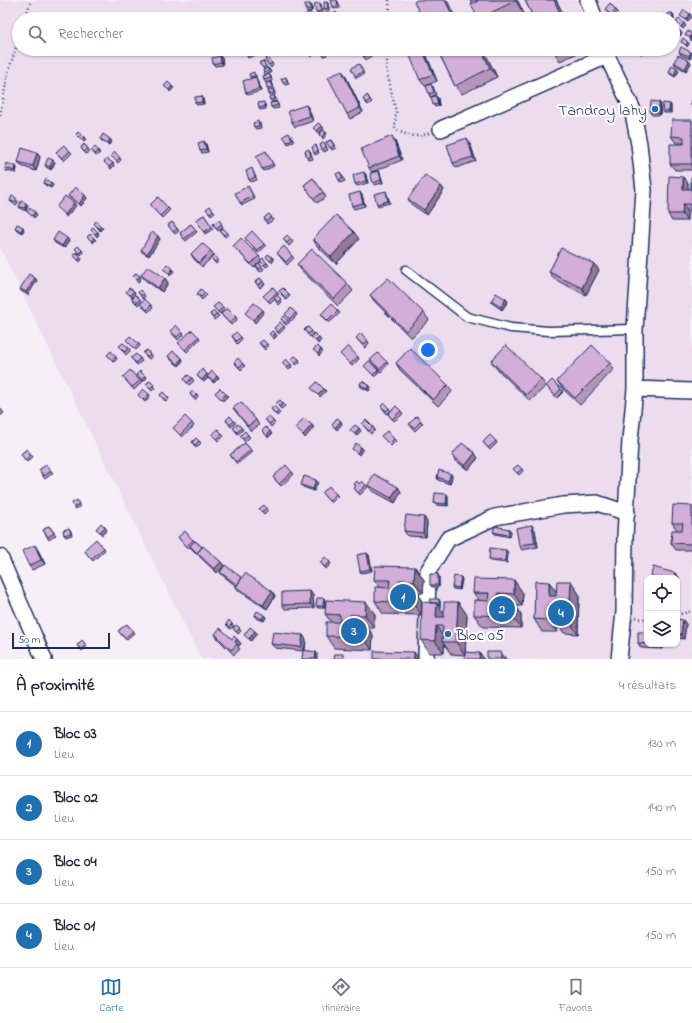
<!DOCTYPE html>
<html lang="fr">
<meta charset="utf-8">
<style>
:root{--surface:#fff;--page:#f2f2f3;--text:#1f2937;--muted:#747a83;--line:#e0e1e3;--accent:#1f6fb2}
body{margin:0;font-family:"Indie Flower",sans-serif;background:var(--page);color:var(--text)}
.controls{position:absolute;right:12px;bottom:12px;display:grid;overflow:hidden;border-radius:8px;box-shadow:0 1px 3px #0004}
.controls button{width:36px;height:36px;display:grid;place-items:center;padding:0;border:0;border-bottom:1px solid var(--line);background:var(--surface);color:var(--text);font:20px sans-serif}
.scale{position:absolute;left:12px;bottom:10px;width:98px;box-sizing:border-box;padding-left:4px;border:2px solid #1b2f5e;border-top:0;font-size:11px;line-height:14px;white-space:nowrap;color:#1b2f5e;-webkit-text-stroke:3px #fff;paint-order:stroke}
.you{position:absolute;left:428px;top:350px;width:14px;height:14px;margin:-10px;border:3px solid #fff;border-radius:50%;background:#1a73e8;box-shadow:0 0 0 6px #1a73e833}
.badge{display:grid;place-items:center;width:26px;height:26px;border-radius:50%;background:var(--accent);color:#fff;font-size:13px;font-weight:700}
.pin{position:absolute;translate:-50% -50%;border:2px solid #fff;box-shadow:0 1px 4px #0006}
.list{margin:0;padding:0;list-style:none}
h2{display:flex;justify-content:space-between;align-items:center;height:52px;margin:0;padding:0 16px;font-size:17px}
h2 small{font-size:13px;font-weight:400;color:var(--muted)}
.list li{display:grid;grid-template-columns:26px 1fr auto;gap:12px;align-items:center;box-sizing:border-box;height:64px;padding:0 16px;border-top:1px solid var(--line)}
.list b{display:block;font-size:15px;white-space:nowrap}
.list p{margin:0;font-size:13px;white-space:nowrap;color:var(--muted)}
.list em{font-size:13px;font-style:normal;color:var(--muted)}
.icon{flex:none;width:22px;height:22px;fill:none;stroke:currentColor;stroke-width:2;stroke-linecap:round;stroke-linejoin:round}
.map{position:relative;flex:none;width:692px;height:659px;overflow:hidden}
.search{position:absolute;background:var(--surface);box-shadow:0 1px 3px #0004;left:12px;right:12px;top:12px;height:44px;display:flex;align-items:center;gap:10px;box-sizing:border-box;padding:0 14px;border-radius:22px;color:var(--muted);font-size:15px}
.sheet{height:308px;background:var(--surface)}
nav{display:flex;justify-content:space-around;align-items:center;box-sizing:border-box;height:56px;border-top:1px solid var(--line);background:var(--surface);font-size:11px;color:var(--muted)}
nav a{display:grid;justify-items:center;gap:2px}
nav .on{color:var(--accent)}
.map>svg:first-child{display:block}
.built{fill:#ecdcee;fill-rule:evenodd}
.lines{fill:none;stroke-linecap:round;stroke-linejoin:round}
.service-casing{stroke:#1b2f5e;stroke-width:11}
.minor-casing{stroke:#1b2f5e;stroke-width:18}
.path{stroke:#1b2f5e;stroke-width:2.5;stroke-dasharray:1 3;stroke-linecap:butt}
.service{stroke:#fff;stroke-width:8}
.minor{stroke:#fff;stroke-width:15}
.wall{fill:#b596ba;stroke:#1b2f5e}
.shaded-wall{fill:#947a97;stroke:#1b2f5e}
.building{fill:#d3aed8;stroke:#1b2f5e}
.poi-dot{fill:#1f6fb2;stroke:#fff;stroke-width:1.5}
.labels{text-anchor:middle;stroke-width:4;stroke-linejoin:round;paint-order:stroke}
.poi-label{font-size:16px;fill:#1b2f5e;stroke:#fff;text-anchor:end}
</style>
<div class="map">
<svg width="692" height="659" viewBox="0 0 692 659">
<rect width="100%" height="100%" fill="#f6eff7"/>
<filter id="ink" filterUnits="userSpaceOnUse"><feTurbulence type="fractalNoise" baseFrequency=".025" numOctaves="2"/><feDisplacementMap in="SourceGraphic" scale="8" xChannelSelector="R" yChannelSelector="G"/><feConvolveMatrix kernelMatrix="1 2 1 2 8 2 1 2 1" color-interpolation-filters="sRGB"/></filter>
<g filter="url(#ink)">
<path class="built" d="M 0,0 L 692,0 L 692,659 L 201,659 L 0,248 ZM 19,19 L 673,19 L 673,49 L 19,49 ZM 647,578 L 677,578 L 677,644 L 647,644 Z"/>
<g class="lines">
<defs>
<path id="service" d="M 406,270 L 467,317 L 511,328 L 549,331 L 635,329"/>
<path id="minor" d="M 588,0 L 595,19
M 604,49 L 607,56 L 632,108 L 639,144 L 644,190 L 635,329 L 635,389 L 630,440 L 625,537 L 624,612 L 619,659
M 441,129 L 607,56
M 635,389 L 692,391
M 0,557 L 44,659
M 426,659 L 428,571 L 448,539 L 495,517 L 563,505 L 597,503 L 627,513"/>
</defs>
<use href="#service" class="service-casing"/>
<use href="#minor" class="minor-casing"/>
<path class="path" d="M 389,0 L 390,19
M 25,19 L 31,0
M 389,49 L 386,68 L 396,112 L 395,129 C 407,136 416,138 429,133
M 0,115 L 8,73 L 19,38
M 677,615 L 692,611
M 636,617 L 641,619 L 647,618"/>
<use href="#service" class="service"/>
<use href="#minor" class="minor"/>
</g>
<path class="wall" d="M 470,0 L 517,0 L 524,14 L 513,19 L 478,19 L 472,4 Z
M 525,0 L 556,0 L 566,19 L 534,19 Z
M 338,1 L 340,8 L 334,9 L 333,7 Z
M 327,2 L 329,4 L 330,11 L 326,11 L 324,9 Z
M 320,3 L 321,5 L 323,13 L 317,14 L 316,12 Z
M 310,4 L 312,6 L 312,11 L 307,12 L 305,9 Z
M 605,9 L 616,10 L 618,12 L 612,17 Z
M 673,30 L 680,31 L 682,33 L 680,36 L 675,33 Z
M 256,49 L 258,54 L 248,58 L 247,56 Z
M 311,49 L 314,55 L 311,57 L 306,50 Z
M 319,49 L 323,49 L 327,55 L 324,56 Z
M 334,49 L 339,49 L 340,52 L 336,53 Z
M 372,49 L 375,53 L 366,60 L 360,52 Z
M 424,49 L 437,81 L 425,86 L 420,80 Z
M 437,49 L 483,49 L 497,77 L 462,94 L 455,86 Z
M 552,49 L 576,49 L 578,53 L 560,61 Z
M 647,49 L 648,52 L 641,54 L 639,52 Z
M 679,52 L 691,52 L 692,53 L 692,55 L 690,59 L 681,55 Z
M 220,56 L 222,58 L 223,65 L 215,66 L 213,64 Z
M 265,60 L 272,63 L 273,65 L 271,68 Z
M 263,61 L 267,68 L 268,68 L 270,70 L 271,73 L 266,75 L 271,76 L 272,81 L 266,83 L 264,80 L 265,75 L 264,73 L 264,69 L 259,63 Z
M 689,61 L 691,63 L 686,71 L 675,65 L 674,62 Z
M 359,64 L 364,74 L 356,78 L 355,76 Z
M 342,71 L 345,75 L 363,112 L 350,119 L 347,114 Z
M 679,71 L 675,77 L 670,74 L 669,72 Z
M 256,75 L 256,78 L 261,91 L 248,95 L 246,93 L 251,79 L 250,77 Z
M 286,77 L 289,84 L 285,85 L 283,83 Z
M 271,82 L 273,84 L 274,89 L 273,89 L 275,92 L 275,95 L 274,96 L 276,98 L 277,101 L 272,102 L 270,100 L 270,96 L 269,94 L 268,90 L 267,88 Z
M 433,86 L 436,95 L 430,97 L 429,94 Z
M 367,95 L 372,102 L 368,105 L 363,99 Z
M 438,98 L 439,106 L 435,107 L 433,105 Z
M 203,99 L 204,104 L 197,105 L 195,103 Z
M 659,102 L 661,104 L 660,115 L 652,115 L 650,112 Z
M 265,104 L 266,109 L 260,110 L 259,108 Z
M 278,104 L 279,108 L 273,109 L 271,107 Z
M 670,104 L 671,106 L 671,113 L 664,113 L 662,111 Z
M 306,105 L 309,109 L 313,121 L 295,127 L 292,122 Z
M 692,120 L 692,170 L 675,170 L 670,164 L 684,143 L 676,143 L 671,136 Z
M 260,123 L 261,128 L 256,129 L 254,127 Z
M 291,135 L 294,141 L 288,144 L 287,142 Z
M 100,139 L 110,139 L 112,141 L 109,145 L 102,141 Z
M 331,140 L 336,148 L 332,150 L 326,142 Z
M 204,141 L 206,144 L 208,152 L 202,153 L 200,151 Z
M 395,141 L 402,160 L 372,172 L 379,171 L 380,173 L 383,183 L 374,185 L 373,183 L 372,172 L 369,168 Z
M 324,142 L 328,150 L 324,152 L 320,145 Z
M 470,143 L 476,161 L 456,168 L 453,163 Z
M 84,144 L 90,151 L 86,154 L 81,148 Z
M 316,145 L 319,153 L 315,155 L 314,153 Z
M 95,147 L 100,153 L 96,156 L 91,150 Z
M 70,151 L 72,153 L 64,161 L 56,152 Z
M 266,151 L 274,166 L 264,171 L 262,169 Z
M 310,151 L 313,159 L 309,160 L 307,158 Z
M 37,153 L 40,157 L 36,171 L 21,166 L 18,162 Z
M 111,156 L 120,158 L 121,160 L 118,163 Z
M 53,160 L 55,162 L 51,170 L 46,167 L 45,165 Z
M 5,168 L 17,168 L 16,173 L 6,171 Z
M 253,171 L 257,180 L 251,182 L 249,180 Z
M 340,172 L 345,181 L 340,183 L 339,180 Z
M 364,172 L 366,175 L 368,183 L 357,186 L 355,184 Z
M 313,178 L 326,197 L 317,203 L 304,185 Z
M 692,178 L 692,219 L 690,216 L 690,210 L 687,210 L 687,221 L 672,221 L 668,214 L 688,183 L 688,189 L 691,189 Z
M 44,183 L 53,185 L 51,188 L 45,185 Z
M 248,186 L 255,199 L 242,205 L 240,203 Z
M 441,186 L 444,190 L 427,215 L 411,204 L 408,199 Z
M 387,194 L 390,203 L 378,206 L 377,204 Z
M 362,195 L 365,206 L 354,209 L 352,206 Z
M 68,196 L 87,198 L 81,206 L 70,198 Z
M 10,201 L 18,201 L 18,203 L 16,205 L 12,203 Z
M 28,205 L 26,211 L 21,209 L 19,207 Z
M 150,205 L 168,208 L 170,210 L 162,218 Z
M 206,209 L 213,210 L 215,212 L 211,215 Z
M 269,214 L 273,220 L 267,224 L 264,218 Z
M 204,215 L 213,229 L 205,234 L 196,220 Z
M 219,220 L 223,227 L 218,231 L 213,224 Z
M 172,222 L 179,231 L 175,234 L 168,225 Z
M 191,224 L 197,232 L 186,241 L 180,233 Z
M 15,228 L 24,230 L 22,233 L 17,230 Z
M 220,231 L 227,232 L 229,234 L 225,237 Z
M 158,236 L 160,239 L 149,256 L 142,252 L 141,250 Z
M 245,238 L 264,244 L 266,246 L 258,253 Z
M 283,239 L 291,239 L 293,242 L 289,246 Z
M 313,239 L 359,239 L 336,264 L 317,246 Z
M 53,240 L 69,240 L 64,248 L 55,243 Z
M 233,246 L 259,256 L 261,260 L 267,263 L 269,265 L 266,267 L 261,262 L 259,263 L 264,269 L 260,272 L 256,266 L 254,268 L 237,250 Z
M 211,251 L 219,261 L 216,264 L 211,258 L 202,267 L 194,259 L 191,254 Z
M 277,253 L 292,256 L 294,258 L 287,265 Z
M 297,264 L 348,284 L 353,291 L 338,306 L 302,271 Z
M 594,264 L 599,270 L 586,295 L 554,279 L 549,272 Z
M 141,275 L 165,278 L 168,283 L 162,292 L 145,280 Z
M 35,278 L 37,280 L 28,295 L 21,291 L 20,289 Z
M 260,278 L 265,284 L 260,288 L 255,282 Z
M 140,290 L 145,296 L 143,299 L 138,292 Z
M 277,292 L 279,294 L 277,296 L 282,302 L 279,305 L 274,299 L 270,303 L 263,296 Z
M 205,293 L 207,295 L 202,300 L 197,294 Z
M 281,294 L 289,294 L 290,296 L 286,300 Z
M 370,295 L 424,313 L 429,320 L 411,338 L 375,302 Z
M 132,299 L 140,299 L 142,302 L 138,305 Z
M 506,299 L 508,301 L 502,310 L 492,303 L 491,301 Z
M 140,304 L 151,305 L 153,308 L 148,312 Z
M 213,307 L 223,307 L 224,309 L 220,314 Z
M 338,311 L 340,313 L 329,323 L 321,314 Z
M 296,313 L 297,315 L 291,321 L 285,314 Z
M 210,314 L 217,314 L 219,316 L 214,320 Z
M 221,314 L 236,317 L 237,320 L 231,325 Z
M 281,319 L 288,320 L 290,322 L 286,325 Z
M 284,326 L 285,328 L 279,334 L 274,328 Z
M 308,327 L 313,334 L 310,337 L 304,330 Z
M 170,331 L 182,332 L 184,334 L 178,340 Z
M 232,336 L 241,337 L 242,339 L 237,344 Z
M 199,337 L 200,339 L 187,352 L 178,343 Z
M 356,338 L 368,341 L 369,343 L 365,348 Z
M 126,340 L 139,344 L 140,346 L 136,350 Z
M 259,343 L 267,344 L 269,346 L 265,350 Z
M 119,346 L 129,348 L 130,351 L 126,355 Z
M 147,350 L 152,357 L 149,359 L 143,353 Z
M 340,354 L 358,357 L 359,359 L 352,366 Z
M 107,355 L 116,357 L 117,359 L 114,362 Z
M 168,356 L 182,358 L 183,360 L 179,366 L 170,359 Z
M 131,358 L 140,358 L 142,361 L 137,365 Z
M 291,359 L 299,359 L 300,362 L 296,365 Z
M 370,360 L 387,362 L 388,364 L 381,372 Z
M 491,361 L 541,379 L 546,386 L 530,401 L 496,368 Z
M 234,362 L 243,364 L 245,366 L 241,370 Z
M 282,363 L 291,364 L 292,367 L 289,370 Z
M 396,363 L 448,385 L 452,392 L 438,406 L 400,370 Z
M 610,363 L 614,369 L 580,405 L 562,388 L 557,381 Z
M 364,366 L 378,370 L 379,372 L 375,377 Z
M 136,375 L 145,376 L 147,378 L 143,382 Z
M 208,375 L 217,376 L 219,378 L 214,383 L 208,378 L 204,382 L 197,376 Z
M 123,377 L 140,381 L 141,383 L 134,390 Z
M 192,378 L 194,381 L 189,385 L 184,379 Z
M 150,381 L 155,388 L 152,391 L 146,384 Z
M 360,384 L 371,387 L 369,391 L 361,387 Z
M 546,386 L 561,389 L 563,392 L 557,398 Z
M 190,394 L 197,394 L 198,396 L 195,400 Z
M 160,395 L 168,397 L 169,399 L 166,402 Z
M 276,403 L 283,403 L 285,406 L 281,409 Z
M 381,406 L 389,408 L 391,411 L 387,414 Z
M 0,408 L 4,413 L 0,416 Z
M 233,408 L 256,420 L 259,425 L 251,431 Z
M 271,409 L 279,411 L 280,413 L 277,416 Z
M 401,411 L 403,414 L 394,421 L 388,414 Z
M 265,419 L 273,421 L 275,423 L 271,427 Z
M 226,420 L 234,421 L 236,423 L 231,427 Z
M 421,421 L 423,423 L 415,431 L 409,424 Z
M 192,423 L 194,426 L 182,437 L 173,428 Z
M 362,424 L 373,427 L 375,430 L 371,434 Z
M 233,428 L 242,428 L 243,430 L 238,434 Z
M 212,434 L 222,434 L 224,436 L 218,441 Z
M 248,435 L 250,437 L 245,442 L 240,436 Z
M 381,436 L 394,439 L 396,441 L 391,446 Z
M 199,441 L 201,443 L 196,448 L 192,442 Z
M 496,441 L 497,443 L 490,450 L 483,442 Z
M 245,443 L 252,452 L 237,464 L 230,455 Z
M 27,449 L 33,457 L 27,462 L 21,454 Z
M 452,455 L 478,458 L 468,470 L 455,460 Z
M 46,465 L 53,473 L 45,479 L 39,470 Z
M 513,469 L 522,469 L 523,471 L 519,475 Z
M 292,472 L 294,474 L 281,486 L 273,477 Z
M 451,474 L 452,476 L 450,484 L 438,480 L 437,477 Z
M 316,480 L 318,482 L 314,491 L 303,487 L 301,485 Z
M 354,484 L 359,484 L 366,485 L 368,487 L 360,495 L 354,488 L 356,487 Z
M 368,485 L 398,487 L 401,492 L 395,503 L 371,490 Z
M 322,493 L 336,494 L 338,496 L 331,503 Z
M 448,496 L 448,506 L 436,505 L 434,503 Z
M 78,503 L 80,507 L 75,509 L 74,507 Z
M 692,506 L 692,550 L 676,550 L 671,543 L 677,530 L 672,523 Z
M 266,508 L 268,510 L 264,514 L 259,509 Z
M 424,517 L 427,522 L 426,537 L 408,536 L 404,531 Z
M 49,526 L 56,535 L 49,540 L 43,530 Z
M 69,528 L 71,531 L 72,535 L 66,537 L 64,535 Z
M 509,529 L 511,531 L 510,537 L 495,534 L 493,532 Z
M 535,530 L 538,547 L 522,550 L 519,545 Z
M 178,537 L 193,540 L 195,541 L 221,562 L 224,566 L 242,578 L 272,591 L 275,596 L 267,609 L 239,591 L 236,587 L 236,586 L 221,574 L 220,572 L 223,567 L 217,573 L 200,557 L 199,555 L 198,555 L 190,547 L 188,549 Z
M 104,548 L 105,550 L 93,561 L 84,550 Z
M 38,550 L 45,564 L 32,570 L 29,566 Z
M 506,550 L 508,553 L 507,563 L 490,561 L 489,559 Z
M 369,555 L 372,571 L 361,573 L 360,571 Z
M 320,562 L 330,562 L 331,564 L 326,569 Z
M 415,567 L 424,580 L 423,593 L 416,593 L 422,601 L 421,615 L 383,614 L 375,601 L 380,587 L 374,580 Z
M 675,573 L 679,577 L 677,584 L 677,578 L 652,578 L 651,576 Z
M 439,577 L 439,587 L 432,587 L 430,585 Z
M 462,580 L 460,590 L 453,589 L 452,587 Z
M 549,582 L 556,592 L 579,594 L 578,634 L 564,633 L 557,623 L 557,632 L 542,632 L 534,619 Z
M 473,593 L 523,593 L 522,606 L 516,606 L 521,614 L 521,628 L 483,627 L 474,615 L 479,600 Z
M 313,595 L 314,608 L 285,609 L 282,605 Z
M 325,601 L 325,608 L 318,608 L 316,606 Z
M 440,601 L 440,608 L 444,613 L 458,602 L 467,615 L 465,655 L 451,654 L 444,644 L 444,653 L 429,653 L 421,640 L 430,603 Z
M 325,614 L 375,614 L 374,628 L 367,628 L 373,635 L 372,650 L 334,648 L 326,636 L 331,622 Z
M 255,615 L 266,617 L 264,621 L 256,618 Z
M 677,619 L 686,624 L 684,639 L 677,638 Z
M 127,624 L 134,633 L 126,640 L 118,631 Z
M 226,624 L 232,624 L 234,626 L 230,629 Z
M 236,625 L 241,631 L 238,634 L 233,628 Z
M 215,634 L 232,639 L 237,639 L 241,644 L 238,646 L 240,649 L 234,655 L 218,639 Z
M 303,635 L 306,640 L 305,651 L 316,652 L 317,654 L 303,651 L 275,648 L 271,644 Z
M 82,640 L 87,647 L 82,651 L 77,645 Z
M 638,643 L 662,644 L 662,649 L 641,648 Z"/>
<path class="shaded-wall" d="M 445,0 L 447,0 L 456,19 L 454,19 Z
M 515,0 L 517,0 L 518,1 L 524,14 Z
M 554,0 L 556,0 L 566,19 L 564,19 L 560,13 Z
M 327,2 L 329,4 L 330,11 L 328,8 Z
M 320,3 L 321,5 L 323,13 L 321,11 Z
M 310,4 L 312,6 L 312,11 L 311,9 Z
M 672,13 L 674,15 L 674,23 L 673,19 Z
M 690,14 L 692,17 L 687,22 L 686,20 Z
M 684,23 L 686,26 L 683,29 L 681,27 Z
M 680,31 L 682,33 L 680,36 L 678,34 Z
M 692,35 L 692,40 L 691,41 L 690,38 Z
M 676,37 L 678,40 L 676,44 L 674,41 Z
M 688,42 L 689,44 L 687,47 L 686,45 Z
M 422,49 L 424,49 L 437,81 L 433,74 Z
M 481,49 L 483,49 L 497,77 L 490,68 Z
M 691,52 L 692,53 L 692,55 L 690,59 L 689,56 Z
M 220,56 L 222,58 L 223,65 L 221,62 Z
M 689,61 L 691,63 L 686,71 L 685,69 Z
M 677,68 L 679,71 L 675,77 L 674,75 Z
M 342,71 L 345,75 L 363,112 L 360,108 Z
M 256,77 L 257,80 L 261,91 L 259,89 Z
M 172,86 L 174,88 L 170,92 L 169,90 Z
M 202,96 L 203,99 L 204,104 L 202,102 Z
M 436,96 L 438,98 L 439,106 L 438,104 Z
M 659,102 L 661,104 L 660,115 L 659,113 Z
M 670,104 L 671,106 L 671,113 L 669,111 Z
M 306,105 L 309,109 L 313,121 L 310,116 Z
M 322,126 L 324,128 L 319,134 L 317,131 Z
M 326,132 L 327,134 L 323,139 L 322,137 Z
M 392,136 L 395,141 L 402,160 L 399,156 Z
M 84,137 L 86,140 L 84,142 L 82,140 Z
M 467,138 L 470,143 L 476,161 L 473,157 Z
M 110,139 L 112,141 L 109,145 L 108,143 Z
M 204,141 L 206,144 L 208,152 L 206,149 Z
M 37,153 L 40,157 L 36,171 L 33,166 Z
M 53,160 L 55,162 L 51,170 L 50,167 Z
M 113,163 L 114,166 L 111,169 L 109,167 Z
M 16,166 L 17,168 L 16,173 L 15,171 Z
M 379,171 L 380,173 L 383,183 L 381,180 Z
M 364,172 L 366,175 L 368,183 L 366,181 Z
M 683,177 L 688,183 L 688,196 L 683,189 Z
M 51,183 L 53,185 L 51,188 L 49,186 Z
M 441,186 L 444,190 L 427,215 L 424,210 Z
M 386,191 L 390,203 L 388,201 Z
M 360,192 L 362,195 L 365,206 L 363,203 Z
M 85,195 L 87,198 L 81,206 L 79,204 Z
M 26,203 L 28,205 L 26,211 L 25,208 Z
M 74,203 L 76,206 L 66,217 L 65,215 Z
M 683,204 L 687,210 L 687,221 L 682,214 Z
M 35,212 L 37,215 L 34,218 L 32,216 Z
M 101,226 L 103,228 L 100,231 L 99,229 Z
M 23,227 L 24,230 L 22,233 L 21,231 Z
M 98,232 L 99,234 L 97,237 L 95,234 Z
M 354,232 L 359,239 L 336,264 L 331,257 Z
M 158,236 L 160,239 L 149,256 L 147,254 Z
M 67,238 L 69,240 L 64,248 L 62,246 Z
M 94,238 L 96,240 L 93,243 L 92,241 Z
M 82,250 L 83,252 L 81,255 L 79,253 Z
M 81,257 L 82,259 L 80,262 L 78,260 Z
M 273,258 L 274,260 L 272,263 L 270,261 Z
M 594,264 L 599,270 L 586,295 L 582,288 Z
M 173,269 L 174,271 L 170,276 L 169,273 Z
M 140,276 L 141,278 L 138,283 L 136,280 Z
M 35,278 L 37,280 L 28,295 L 26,292 Z
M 165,278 L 168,283 L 162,292 L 158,288 Z
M 134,291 L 135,294 L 132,298 L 130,295 Z
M 506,299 L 508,301 L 502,310 L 501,307 Z
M 263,310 L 264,312 L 255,323 L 253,320 Z
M 275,333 L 277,336 L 274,339 L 272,337 Z
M 319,338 L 321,340 L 318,344 L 316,341 Z
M 321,349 L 323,352 L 319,356 L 318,354 Z
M 182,358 L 183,360 L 179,366 L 177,364 Z
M 207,374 L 209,376 L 204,382 L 202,380 Z
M 217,376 L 219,378 L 214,383 L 213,381 Z
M 369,385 L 371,387 L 369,391 L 367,389 Z
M 324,389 L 326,391 L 320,397 L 318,395 Z
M 149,394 L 150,396 L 145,402 L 143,400 Z
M 226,394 L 228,396 L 223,401 L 221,399 Z
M 341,421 L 342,424 L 337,430 L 335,428 Z
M 312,425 L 314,427 L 305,438 L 303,435 Z
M 359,428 L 361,431 L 356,436 L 355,434 Z
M 270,431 L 272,434 L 268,438 L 267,436 Z
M 361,447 L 363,449 L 359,455 L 357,453 Z
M 475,453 L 478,458 L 468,470 L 465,466 Z
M 451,474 L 452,476 L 450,484 L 448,481 Z
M 316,480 L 318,482 L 314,491 L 313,489 Z
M 398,487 L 401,492 L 395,503 L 391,498 Z
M 447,494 L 448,496 L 448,506 L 446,504 Z
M 424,517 L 427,522 L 426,537 L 423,533 Z
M 532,525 L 535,530 L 538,547 L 535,543 Z
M 105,527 L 107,530 L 102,535 L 100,532 Z
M 509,529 L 511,531 L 510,537 L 508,535 Z
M 35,545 L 38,550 L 45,564 L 41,560 Z
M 506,550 L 508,553 L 507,563 L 505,561 Z
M 367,553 L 369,555 L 372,571 L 370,569 Z
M 221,562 L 224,566 L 217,573 L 214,569 Z
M 415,567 L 424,580 L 423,593 L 414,581 Z
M 675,573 L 679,577 L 677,584 L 677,578 L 674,578 Z
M 438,574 L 439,577 L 439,587 L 438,585 Z
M 461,577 L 462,580 L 460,590 L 459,588 Z
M 399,580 L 407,593 L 399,588 Z
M 514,580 L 523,593 L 522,606 L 514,594 Z
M 571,581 L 579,594 L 578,634 L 569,621 Z
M 549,582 L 558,594 L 558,608 L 549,596 Z
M 413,588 L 422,601 L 421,615 L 413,603 Z
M 272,591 L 275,596 L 267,609 L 263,605 Z
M 310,591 L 313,595 L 314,608 L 310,604 Z
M 498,593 L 507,606 L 498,601 Z
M 324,598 L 325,601 L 325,608 L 323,606 Z
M 439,599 L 440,601 L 440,608 L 445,615 L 443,626 L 436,617 L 437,603 Z
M 512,601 L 521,614 L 521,628 L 512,616 Z
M 366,602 L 375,614 L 374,628 L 365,615 Z
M 458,602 L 467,615 L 465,655 L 456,642 Z
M 548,605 L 557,617 L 555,621 L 557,623 L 557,632 L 548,620 Z
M 264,615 L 266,617 L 264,621 L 262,619 Z
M 350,615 L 358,627 L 349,622 Z
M 683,620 L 686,624 L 684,639 L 681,635 Z
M 364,623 L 373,635 L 372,650 L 363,637 Z
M 436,626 L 444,638 L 442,642 L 444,644 L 444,653 L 435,641 Z
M 255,631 L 257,633 L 251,641 L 249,639 Z
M 303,635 L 306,640 L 304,652 L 301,647 Z
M 237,639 L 241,644 L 238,646 L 235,642 Z
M 659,644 L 662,644 L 662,649 Z
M 316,652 L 317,654 L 317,659 L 315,659 Z
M 414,652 L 419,659 L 414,659 Z
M 501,652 L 506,659 L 501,659 Z
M 480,653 L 484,659 L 479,659 Z"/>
<path class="building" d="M 331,0 L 337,0 L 338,6 L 333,7 Z
M 417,0 L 445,0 L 454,19 L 423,19 L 414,2 Z
M 477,0 L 515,0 L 515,1 L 478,19 L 471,4 L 478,1 Z
M 525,0 L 554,0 L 560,13 L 547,19 L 534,19 Z
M 324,2 L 327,2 L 328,8 L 324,9 Z
M 320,3 L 321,11 L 316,12 L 314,4 Z
M 610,3 L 616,10 L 611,15 L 605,9 Z
M 305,4 L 310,4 L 311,9 L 305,9 Z
M 684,10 L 690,14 L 686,20 L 680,16 Z
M 310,12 L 314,19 L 304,19 L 302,16 Z
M 336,12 L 341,19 L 325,19 Z
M 668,13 L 672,13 L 673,19 L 668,19 Z
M 659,16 L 663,19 L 656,19 Z
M 679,19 L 684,23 L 681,27 L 676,22 Z
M 675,28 L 680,31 L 678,34 L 673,31 Z
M 688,31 L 692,34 L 690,38 L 685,35 Z
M 673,36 L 676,37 L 674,41 L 673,41 Z
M 683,38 L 688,42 L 686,45 L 681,42 Z
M 681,47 L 691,52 L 689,56 L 679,52 Z
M 243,49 L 255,49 L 256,51 L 247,56 Z
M 307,49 L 311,49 L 313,52 L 309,55 L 306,50 Z
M 319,49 L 323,49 L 325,52 L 322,54 Z
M 364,49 L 372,49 L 373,51 L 364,57 L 360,52 Z
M 407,49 L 422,49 L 433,74 L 420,80 Z
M 437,49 L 481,49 L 490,68 L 455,86 Z
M 638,49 L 646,49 L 646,50 L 639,52 Z
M 678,55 L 689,61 L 685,69 L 674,62 Z
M 220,56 L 221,62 L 213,64 L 212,58 Z
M 267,58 L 272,63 L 269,65 L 265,60 Z
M 263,61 L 266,66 L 263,68 L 259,63 Z
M 359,64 L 363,72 L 355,76 L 351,68 Z
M 672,65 L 677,68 L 674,75 L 669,72 Z
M 268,68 L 269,71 L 264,73 L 263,70 Z
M 342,71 L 360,108 L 347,114 L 328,77 Z
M 254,72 L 255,76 L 250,77 L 249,74 Z
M 269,74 L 271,78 L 264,80 L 263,76 Z
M 256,77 L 259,89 L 246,93 L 243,81 Z
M 286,77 L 287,81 L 283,83 L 281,79 Z
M 168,82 L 172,86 L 169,90 L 164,86 Z
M 271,82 L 273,87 L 267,88 L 266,83 Z
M 431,84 L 434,92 L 429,94 L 426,86 Z
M 273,89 L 274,93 L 269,94 L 268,90 Z
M 274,95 L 275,99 L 270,100 L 269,97 Z
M 367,95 L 370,100 L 366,103 L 363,99 Z
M 202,96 L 202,102 L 195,103 L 195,97 Z
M 436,96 L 438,104 L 433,105 L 431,97 Z
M 691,99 L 692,99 L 692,105 L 690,105 Z
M 651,101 L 659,102 L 659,113 L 650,112 Z
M 264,102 L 265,107 L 259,108 L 258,103 Z
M 277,102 L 278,105 L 271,107 L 270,103 Z
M 663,103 L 670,104 L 669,111 L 662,111 Z
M 306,105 L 310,116 L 292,122 L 288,111 Z
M 672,120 L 692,120 L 692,164 L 670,164 L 670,144 L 684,144 L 684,137 L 671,136 Z
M 258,121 L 259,126 L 254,127 L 253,123 Z
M 318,123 L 322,126 L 317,131 L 313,128 Z
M 323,130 L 326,132 L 322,137 L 319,135 Z
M 78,132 L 84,137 L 82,140 L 76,134 Z
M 289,133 L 292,139 L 287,142 L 283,136 Z
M 103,134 L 110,139 L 108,143 L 100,139 Z
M 392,136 L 399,156 L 369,168 L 361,149 Z
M 467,138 L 473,157 L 453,163 L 447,145 Z
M 331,140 L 334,146 L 330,148 L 326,142 Z
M 204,141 L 206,149 L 200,151 L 198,143 Z
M 324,142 L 326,147 L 322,150 L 320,145 Z
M 84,144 L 88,149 L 84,152 L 81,148 Z
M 64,145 L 70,151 L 62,158 L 56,152 Z
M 316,145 L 318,151 L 314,153 L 312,147 Z
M 95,147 L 99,151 L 95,154 L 91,150 Z
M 22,148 L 37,153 L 33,166 L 18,162 Z
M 309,149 L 311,156 L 307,158 L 305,151 Z
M 266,151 L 273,164 L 262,169 L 256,156 Z
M 115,152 L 120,158 L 116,161 L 111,156 Z
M 48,158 L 53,160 L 50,167 L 45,165 Z
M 107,159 L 113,163 L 109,167 L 104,162 Z
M 6,163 L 16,166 L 15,171 L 5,168 Z
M 252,168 L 255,177 L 249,180 L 246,171 Z
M 379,171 L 381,180 L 373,183 L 370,173 Z
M 340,172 L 343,178 L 339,180 L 336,174 Z
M 364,172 L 366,181 L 355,184 L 353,175 Z
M 425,175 L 441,186 L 424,210 L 408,199 Z
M 669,176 L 683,177 L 683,189 L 691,189 L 691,177 L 692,178 L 692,216 L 690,216 L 690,204 L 683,204 L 682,214 L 668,214 Z
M 313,178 L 323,192 L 314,199 L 304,185 Z
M 46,179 L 51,183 L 49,186 L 44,183 Z
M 248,186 L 253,196 L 240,203 L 235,193 Z
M 75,187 L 85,195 L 79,204 L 68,196 Z
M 386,191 L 388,201 L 377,204 L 374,194 Z
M 360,192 L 363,203 L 352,206 L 349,195 Z
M 12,196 L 14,196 L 16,198 L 16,201 L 14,202 L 10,201 Z
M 65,196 L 74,203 L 65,215 L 56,207 Z
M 158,197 L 168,208 L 160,216 L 150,205 Z
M 21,201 L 26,203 L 25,208 L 19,207 Z
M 210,206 L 213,210 L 210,213 L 206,209 Z
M 30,208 L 35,212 L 32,216 L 27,212 Z
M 269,214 L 272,217 L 266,221 L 264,218 Z
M 204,215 L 212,227 L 204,232 L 196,220 Z
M 336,215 L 354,232 L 331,257 L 313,239 Z
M 219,220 L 222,224 L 216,228 L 213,224 Z
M 96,221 L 101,226 L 99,229 L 94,224 Z
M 172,222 L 177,229 L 173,232 L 168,225 Z
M 17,224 L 23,227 L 21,231 L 15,228 Z
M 191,224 L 196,230 L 184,239 L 180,233 Z
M 93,227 L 98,232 L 95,234 L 91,230 Z
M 223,228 L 227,232 L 224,235 L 220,231 Z
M 252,231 L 264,244 L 257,251 L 245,238 Z
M 58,232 L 67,238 L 62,246 L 53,240 Z
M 152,232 L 158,236 L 147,254 L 141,250 Z
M 90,234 L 94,238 L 92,241 L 87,237 Z
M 287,235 L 291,239 L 287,243 L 283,239 Z
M 241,238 L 259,256 L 251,264 L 233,246 Z
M 202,243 L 211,251 L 199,263 L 191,254 Z
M 78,246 L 82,250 L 79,253 L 75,249 Z
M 284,246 L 292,256 L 286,262 L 277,253 Z
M 561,248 L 594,264 L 582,288 L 549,272 Z
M 312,249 L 348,284 L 334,299 L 297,264 Z
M 76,252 L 81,257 L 78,260 L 73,255 Z
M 268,254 L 273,258 L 270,261 L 266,257 Z
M 214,255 L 218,259 L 215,262 L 211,258 Z
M 263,258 L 267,263 L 264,265 L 260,261 Z
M 259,263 L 262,267 L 259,269 L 256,265 Z
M 167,264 L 173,269 L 169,273 L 163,269 Z
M 148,266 L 165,278 L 158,288 L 141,275 Z
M 136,273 L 140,276 L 136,280 L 133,277 Z
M 29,274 L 35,278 L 26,292 L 20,289 Z
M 260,278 L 263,282 L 258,285 L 255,282 Z
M 388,278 L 424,313 L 406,331 L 370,295 Z
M 273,287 L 277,292 L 268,301 L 263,296 Z
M 129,288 L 134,291 L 130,295 L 126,292 Z
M 283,288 L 289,294 L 285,297 L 279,291 Z
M 201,289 L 205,293 L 201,297 L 197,294 Z
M 140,290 L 144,294 L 141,296 L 138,292 Z
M 496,293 L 506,299 L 501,307 L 491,301 Z
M 136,295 L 140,299 L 137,303 L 132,299 Z
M 277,295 L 281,299 L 278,302 L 274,299 Z
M 145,299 L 151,305 L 147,310 L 140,304 Z
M 218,303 L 223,307 L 218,312 L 213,307 Z
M 254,303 L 263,310 L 253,320 L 245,313 Z
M 331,304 L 338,311 L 328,321 L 321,314 Z
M 227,308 L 236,317 L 229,323 L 221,314 Z
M 291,308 L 296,313 L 289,319 L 285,314 Z
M 214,311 L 217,314 L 213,318 L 210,314 Z
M 284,316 L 288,320 L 285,323 L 281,319 Z
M 280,322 L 284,326 L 278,332 L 274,328 Z
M 176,325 L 182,332 L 177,337 L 170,331 Z
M 308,327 L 312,331 L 308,334 L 304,330 Z
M 192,330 L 199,337 L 185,350 L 178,343 Z
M 272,331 L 275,333 L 272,337 L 269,334 Z
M 236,332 L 241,337 L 236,341 L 232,336 Z
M 314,333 L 319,338 L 316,341 L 311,337 Z
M 361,333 L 368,341 L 363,345 L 356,338 Z
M 130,336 L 139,344 L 134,348 L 126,340 Z
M 263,340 L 267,344 L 264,347 L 259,343 Z
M 123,343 L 129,348 L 125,352 L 119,346 Z
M 506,345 L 541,379 L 526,395 L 491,361 Z
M 592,345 L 610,363 L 575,398 L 557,381 Z
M 317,346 L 321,349 L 318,354 L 313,350 Z
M 348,346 L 358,357 L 350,364 L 340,354 Z
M 410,348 L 448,385 L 433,400 L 396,363 Z
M 147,350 L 150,355 L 147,357 L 143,353 Z
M 111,351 L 116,357 L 112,360 L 107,355 Z
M 173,351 L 182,358 L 177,364 L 168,356 Z
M 378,353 L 387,362 L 380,369 L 370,360 Z
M 136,354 L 140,358 L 136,363 L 131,358 Z
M 295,356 L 299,359 L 295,363 L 291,359 Z
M 238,358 L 243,364 L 239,367 L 234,362 Z
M 286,359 L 291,364 L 287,368 L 282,363 Z
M 369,361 L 378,370 L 373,375 L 364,366 Z
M 202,369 L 207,374 L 202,380 L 197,376 Z
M 130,370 L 140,381 L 132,387 L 123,377 Z
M 140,371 L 145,376 L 142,380 L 136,375 Z
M 212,371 L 217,376 L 213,381 L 207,377 Z
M 188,375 L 192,378 L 187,383 L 184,379 Z
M 552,380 L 561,389 L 555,395 L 546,386 Z
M 150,381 L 154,385 L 150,388 L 146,384 Z
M 362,381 L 369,385 L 367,389 L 360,384 Z
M 317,382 L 324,389 L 318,395 L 311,388 Z
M 220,388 L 226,394 L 221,399 L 215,393 Z
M 143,389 L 149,394 L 143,400 L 138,395 Z
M 193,390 L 197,394 L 193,398 L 190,394 Z
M 163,392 L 168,397 L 165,400 L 160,395 Z
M 280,400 L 283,403 L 280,407 L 276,403 Z
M 241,402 L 256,420 L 248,426 L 233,408 Z
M 384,403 L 389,408 L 386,411 L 381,406 Z
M 274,406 L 279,411 L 276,414 L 271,409 Z
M 396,406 L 401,411 L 392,419 L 388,414 Z
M 185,416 L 192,423 L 180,435 L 173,428 Z
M 230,416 L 234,421 L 230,425 L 226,420 Z
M 269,416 L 273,421 L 269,424 L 265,419 Z
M 417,416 L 421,421 L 414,428 L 409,424 Z
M 304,418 L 312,425 L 303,435 L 295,428 Z
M 337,418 L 341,421 L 335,428 L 332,424 Z
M 366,420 L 373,427 L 369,431 L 362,424 Z
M 238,424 L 242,428 L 237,432 L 233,428 Z
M 355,425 L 359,428 L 355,434 L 350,430 Z
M 266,427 L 270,431 L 267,436 L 262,431 Z
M 218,429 L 222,434 L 217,439 L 212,434 Z
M 245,431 L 248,435 L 243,439 L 240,436 Z
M 387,431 L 394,439 L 389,444 L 381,436 Z
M 490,435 L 496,441 L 488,448 L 483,442 Z
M 196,438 L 199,441 L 195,445 L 192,442 Z
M 245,443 L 251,450 L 236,462 L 230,455 Z
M 356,443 L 361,447 L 357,453 L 352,449 Z
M 462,443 L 475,453 L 465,466 L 452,455 Z
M 27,449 L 31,455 L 25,460 L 21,454 Z
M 46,465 L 51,471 L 44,476 L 39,470 Z
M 286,465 L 292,472 L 279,484 L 273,477 Z
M 518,465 L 522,469 L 517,473 L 513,469 Z
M 439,470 L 451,474 L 448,481 L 437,477 Z
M 374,474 L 398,487 L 391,498 L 368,485 Z
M 304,476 L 316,480 L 313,489 L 301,485 Z
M 357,481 L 359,484 L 362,481 L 366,485 L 358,493 L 354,488 L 356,486 L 354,484 Z
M 329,486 L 336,494 L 329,501 L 322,493 Z
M 435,493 L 447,494 L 446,504 L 434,503 Z
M 77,500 L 79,504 L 74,507 L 72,503 Z
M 264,505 L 266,508 L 262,512 L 259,509 Z
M 673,505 L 692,506 L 692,544 L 671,543 L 672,530 L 682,530 L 683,523 L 672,523 Z
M 406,515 L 424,517 L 423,533 L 404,531 Z
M 101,523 L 105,527 L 100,532 L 96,529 Z
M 532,525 L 535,543 L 519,545 L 516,528 Z
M 49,526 L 54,533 L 48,537 L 43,530 Z
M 495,526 L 509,529 L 508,535 L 493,532 Z
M 69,528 L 71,533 L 64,535 L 63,530 Z
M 185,531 L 193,540 L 186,547 L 178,537 Z
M 96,539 L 104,548 L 91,559 L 84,550 Z
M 195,541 L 202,547 L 197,553 L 190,546 Z
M 35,545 L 41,560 L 29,566 L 22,551 Z
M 203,546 L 221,562 L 214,569 L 197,553 Z
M 490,548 L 506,550 L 505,561 L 489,559 Z
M 367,553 L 370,569 L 360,571 L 357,555 Z
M 325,557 L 330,562 L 325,567 L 320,562 Z
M 225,565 L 242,578 L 237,585 L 220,572 Z
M 375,566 L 415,567 L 414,581 L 399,580 L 399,588 L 413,588 L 413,603 L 375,601 L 375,587 L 389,588 L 390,580 L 374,580 Z
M 653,567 L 675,573 L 674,578 L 659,578 L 651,576 Z
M 245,573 L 272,591 L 263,605 L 236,587 Z
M 430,574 L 438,574 L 438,585 L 430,585 Z
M 454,576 L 461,577 L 459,588 L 452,587 Z
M 474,579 L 514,580 L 514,594 L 498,593 L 498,601 L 512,601 L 512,616 L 474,615 L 474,600 L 488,601 L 489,593 L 473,593 Z
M 535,581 L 549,582 L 549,596 L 556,596 L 557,581 L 571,581 L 569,621 L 555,621 L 556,605 L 548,605 L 548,620 L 534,619 Z
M 310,591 L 310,604 L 282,605 L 282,592 Z
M 317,598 L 324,598 L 323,606 L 316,606 Z
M 430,599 L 439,599 L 439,606 L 437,603 L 430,603 Z
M 326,600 L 366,602 L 365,615 L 350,615 L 349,622 L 364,623 L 363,637 L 326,636 L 326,622 L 340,622 L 340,615 L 325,614 Z
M 422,602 L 437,603 L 436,617 L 444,617 L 444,602 L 458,602 L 456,642 L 442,642 L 443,626 L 436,626 L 435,641 L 421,640 Z
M 257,611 L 264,615 L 262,619 L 255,615 Z
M 677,619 L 683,620 L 681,635 L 677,634 Z
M 229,620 L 232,624 L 229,627 L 226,624 Z
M 127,624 L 133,631 L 125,638 L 118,631 Z
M 236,625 L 240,628 L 236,632 L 233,628 Z
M 250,627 L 255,631 L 249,639 L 244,635 Z
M 220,628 L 232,639 L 234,636 L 237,639 L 235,642 L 237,644 L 231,650 L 215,634 Z
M 273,632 L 303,635 L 301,647 L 271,644 Z
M 638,632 L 647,632 L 647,644 L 638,643 Z
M 82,640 L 86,645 L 81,649 L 77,645 Z
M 303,650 L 316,652 L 315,659 L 302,659 Z
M 374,651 L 414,652 L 414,659 L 374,659 Z
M 465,652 L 480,653 L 479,659 L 465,659 Z
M 487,652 L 501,652 L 501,659 L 487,659 Z
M 335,654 L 343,654 L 343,659 L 334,659 Z"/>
</g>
<g class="poi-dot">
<circle cx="655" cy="109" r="4"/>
<circle cx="448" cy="634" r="4"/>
</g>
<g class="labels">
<g class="poi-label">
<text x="647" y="115">Tandroy lahy</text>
<text x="456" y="640" text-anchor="start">Bloc 05</text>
</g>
</g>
</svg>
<div class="controls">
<button><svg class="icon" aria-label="locate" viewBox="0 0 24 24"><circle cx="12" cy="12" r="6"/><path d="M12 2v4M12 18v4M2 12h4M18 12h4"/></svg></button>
<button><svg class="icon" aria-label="layers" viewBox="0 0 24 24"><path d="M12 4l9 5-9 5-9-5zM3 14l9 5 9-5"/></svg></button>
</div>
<div class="scale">50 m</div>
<div class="you"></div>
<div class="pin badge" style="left:403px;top:597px">1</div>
<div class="pin badge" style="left:502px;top:609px">2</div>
<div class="pin badge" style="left:354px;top:631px">3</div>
<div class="pin badge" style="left:561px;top:613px">4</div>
<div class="search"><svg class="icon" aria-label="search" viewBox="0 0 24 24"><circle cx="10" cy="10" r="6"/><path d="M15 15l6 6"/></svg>Rechercher</div>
</div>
<section class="sheet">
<h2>À proximité<small>4 résultats</small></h2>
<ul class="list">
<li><span class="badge">1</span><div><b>Bloc 03</b><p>Lieu</p></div><em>130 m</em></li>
<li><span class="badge">2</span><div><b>Bloc 02</b><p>Lieu</p></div><em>140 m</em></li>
<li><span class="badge">3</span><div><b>Bloc 04</b><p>Lieu</p></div><em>150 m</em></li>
<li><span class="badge">4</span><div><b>Bloc 01</b><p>Lieu</p></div><em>150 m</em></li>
</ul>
</section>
<nav>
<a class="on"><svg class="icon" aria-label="map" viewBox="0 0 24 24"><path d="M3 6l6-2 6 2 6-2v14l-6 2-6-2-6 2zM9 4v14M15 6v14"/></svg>Carte</a>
<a><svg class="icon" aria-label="directions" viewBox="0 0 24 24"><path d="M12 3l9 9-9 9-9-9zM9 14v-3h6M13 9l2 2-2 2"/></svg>Itinéraire</a>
<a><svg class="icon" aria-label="saved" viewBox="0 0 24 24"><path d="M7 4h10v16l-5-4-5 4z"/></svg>Favoris</a>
</nav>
